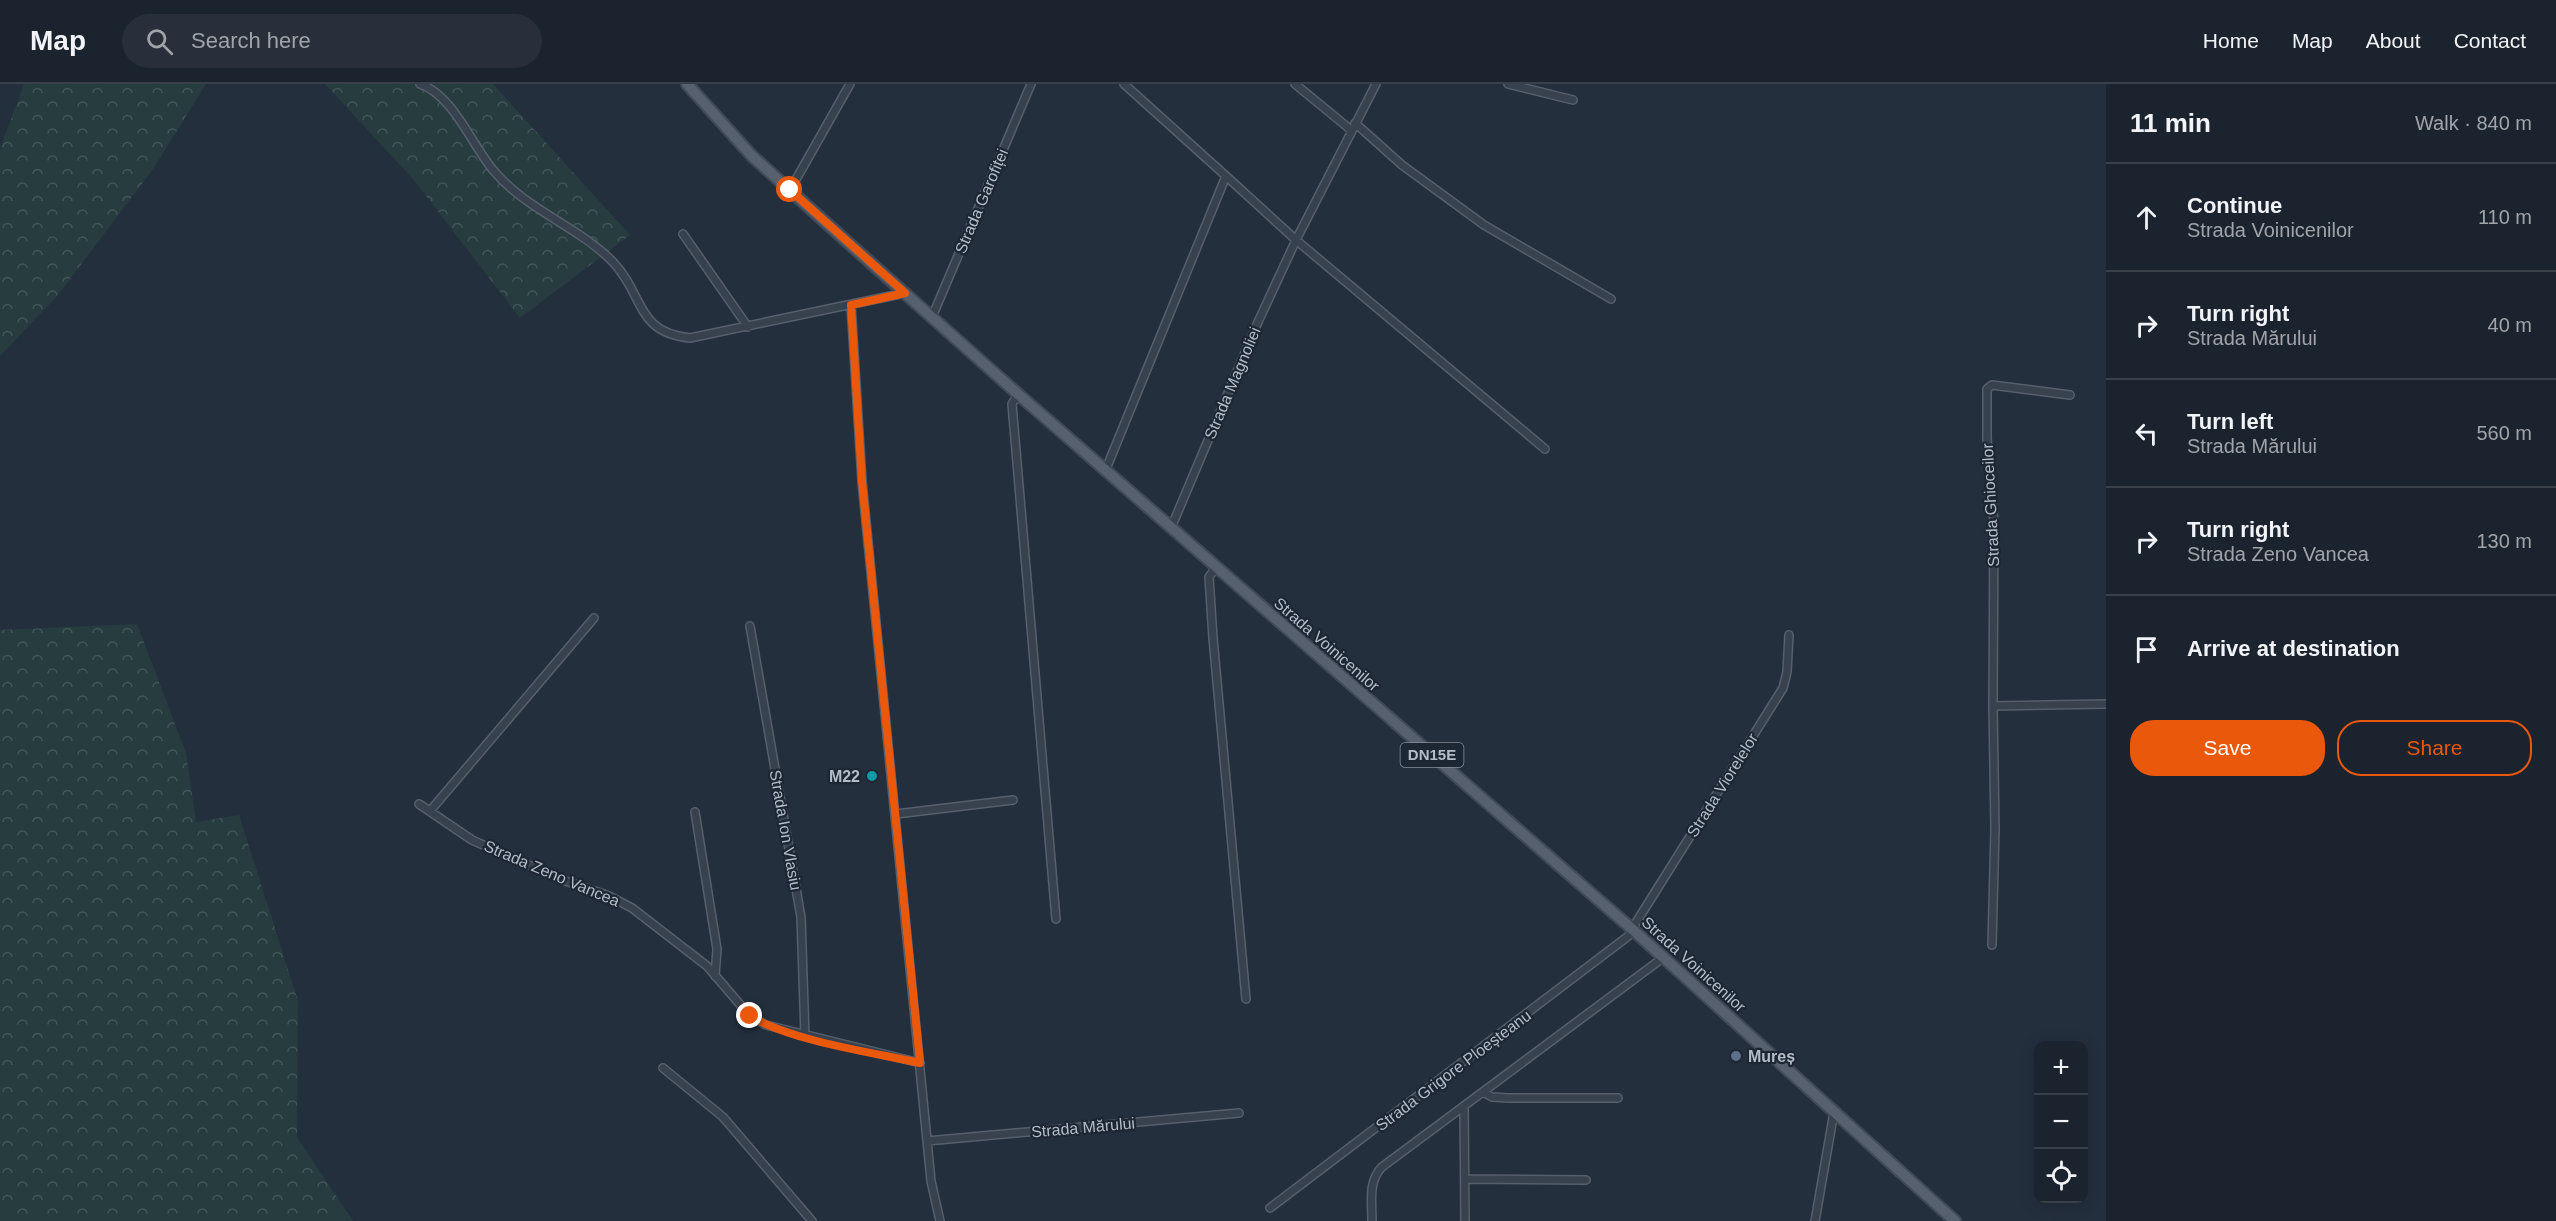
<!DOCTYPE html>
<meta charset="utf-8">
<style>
:root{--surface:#1b232e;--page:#282f3a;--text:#f1f3f6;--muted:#a0a4aa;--line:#39404a;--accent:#ea580c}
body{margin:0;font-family:Arial,sans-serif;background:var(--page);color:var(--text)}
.controls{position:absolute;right:18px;bottom:18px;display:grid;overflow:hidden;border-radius:12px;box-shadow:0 3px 15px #0003}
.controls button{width:54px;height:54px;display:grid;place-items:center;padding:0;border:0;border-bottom:2px solid var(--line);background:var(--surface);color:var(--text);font:30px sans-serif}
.stop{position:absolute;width:18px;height:18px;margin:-14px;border:4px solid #ea580c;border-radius:50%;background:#fff}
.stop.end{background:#ea580c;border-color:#fff;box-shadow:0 2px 6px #0008}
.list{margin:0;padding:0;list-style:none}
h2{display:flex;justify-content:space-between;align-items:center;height:78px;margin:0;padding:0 24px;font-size:26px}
h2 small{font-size:20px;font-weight:400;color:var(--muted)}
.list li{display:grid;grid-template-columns:39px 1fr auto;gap:18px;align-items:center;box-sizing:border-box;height:108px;padding:0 24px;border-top:2px solid var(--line)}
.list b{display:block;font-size:22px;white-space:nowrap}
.list p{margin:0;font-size:20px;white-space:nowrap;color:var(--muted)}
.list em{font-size:20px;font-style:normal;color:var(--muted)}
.actions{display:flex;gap:12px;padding:18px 24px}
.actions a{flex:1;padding:14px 0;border:2px solid var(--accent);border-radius:24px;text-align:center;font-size:21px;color:var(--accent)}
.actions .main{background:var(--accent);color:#fff}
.icon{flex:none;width:33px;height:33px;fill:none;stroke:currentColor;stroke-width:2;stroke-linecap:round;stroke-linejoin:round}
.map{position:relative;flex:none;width:2106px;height:1137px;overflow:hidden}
header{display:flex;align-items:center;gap:36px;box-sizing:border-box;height:84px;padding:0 30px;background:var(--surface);border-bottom:2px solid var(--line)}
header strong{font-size:28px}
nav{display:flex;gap:33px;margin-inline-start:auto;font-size:21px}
.search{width:420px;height:54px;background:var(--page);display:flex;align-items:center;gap:15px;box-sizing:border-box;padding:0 21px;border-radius:33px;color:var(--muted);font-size:22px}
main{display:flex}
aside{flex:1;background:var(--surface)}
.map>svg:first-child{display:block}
.forest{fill:url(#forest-crowns)}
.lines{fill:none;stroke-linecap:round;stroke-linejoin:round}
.minor-casing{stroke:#565f6c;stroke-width:10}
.primary-casing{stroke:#414a57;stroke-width:14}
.minor{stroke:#38414e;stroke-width:7}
.primary{stroke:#56606e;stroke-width:10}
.route{stroke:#ea580c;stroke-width:8}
.culture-dot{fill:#0f9aa8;stroke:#1d2633;stroke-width:2}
.service-dot{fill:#5c6f8a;stroke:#1d2633;stroke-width:2}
.labels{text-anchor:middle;stroke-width:4.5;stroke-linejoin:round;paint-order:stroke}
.shield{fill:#1d2633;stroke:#878f9c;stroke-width:1.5}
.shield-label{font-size:15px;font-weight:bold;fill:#b4bcc9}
.street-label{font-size:16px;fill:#b4bcc9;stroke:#1d2633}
.poi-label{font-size:16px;font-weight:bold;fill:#b4bcc9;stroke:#1d2633;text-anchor:end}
</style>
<header>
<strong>Map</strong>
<div class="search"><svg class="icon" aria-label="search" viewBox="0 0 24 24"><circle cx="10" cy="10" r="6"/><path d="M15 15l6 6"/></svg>Search here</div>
<nav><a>Home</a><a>Map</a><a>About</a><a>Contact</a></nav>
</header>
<main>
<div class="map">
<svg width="2106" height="1137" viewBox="0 0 2106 1137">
<defs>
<pattern id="forest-crowns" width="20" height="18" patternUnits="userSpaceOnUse" patternTransform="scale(1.5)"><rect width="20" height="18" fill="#263c3f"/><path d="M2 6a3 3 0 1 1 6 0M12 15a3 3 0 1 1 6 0" fill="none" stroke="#435659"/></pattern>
</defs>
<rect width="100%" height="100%" fill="#242f3e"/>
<path class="forest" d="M 24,0 L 206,0 L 153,85 L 58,211 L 0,272 L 0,65 Z
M 325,0 L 493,0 L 630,151 L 520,234 L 413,95 Z
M 137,540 L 186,669 L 196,738 L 239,731 L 298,917 L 297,1053 L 353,1137 L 0,1137 L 0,546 Z"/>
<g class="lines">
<defs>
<path id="minor" d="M 420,0 C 453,11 472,61 493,86 C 526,126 578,142 613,178 C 645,212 635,248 690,254 L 905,209
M 1295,0 L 1351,46
M 1508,0 L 1573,16
M 1355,39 L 1402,81 L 1484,141 L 1611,215
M 1226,92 L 1296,156 L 1545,365
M 790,106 L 850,0
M 683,150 L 748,243
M 851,221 L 862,397 L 931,1097 L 940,1137
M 932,233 L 1031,0
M 1018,310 L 1012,320 L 1056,835
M 1106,385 L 1226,92 L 1124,0
M 1171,444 L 1258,238 L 1296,156 L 1376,0
M 1216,483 L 1209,493 L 1213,554 L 1246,915
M 750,542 L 801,833 L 805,952
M 1993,622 L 2106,620
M 419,720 L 472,756 L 560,795 L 609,812 L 632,824 L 707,882 L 750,932 L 766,941 L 920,979
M 430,727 L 594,534
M 695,728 L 717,865 L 715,892
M 896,730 L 1013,716
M 1632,845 L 1783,604 L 1787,588 L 1789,551
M 1992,861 L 1995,745 L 1993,622 L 1994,438 L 1987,354 L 1987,305 L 1992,301 L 2070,311
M 663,984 L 723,1033 L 812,1137
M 1483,1008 L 1492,1013 L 1508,1014 L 1618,1014
M 1464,1022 L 1465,1137
M 927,1057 L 1239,1029
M 1465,1095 L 1586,1096
M 1270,1124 L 1635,847
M 1372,1137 C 1372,1118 1368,1097 1382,1083 L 1664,873
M 1815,1137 L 1834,1028"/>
<path id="primary" d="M 687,0 L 752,72 L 844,155 L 1018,310 L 1632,845 L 1955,1137"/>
</defs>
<use href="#minor" class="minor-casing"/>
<use href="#primary" class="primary-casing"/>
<use href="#minor" class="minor"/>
<use href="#primary" class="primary"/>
</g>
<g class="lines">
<path class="route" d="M 750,932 C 792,957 870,968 920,979 L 862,397 L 851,221 L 905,209 L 790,106"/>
</g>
<circle class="culture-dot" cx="872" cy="692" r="6"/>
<circle class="service-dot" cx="1736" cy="972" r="6"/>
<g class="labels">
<rect class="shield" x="1400.5" y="659" width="63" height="24" rx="4.5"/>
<g class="shield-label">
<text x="1432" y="676">DN15E</text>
</g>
<g class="street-label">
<text transform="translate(981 117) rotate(-67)" y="6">Strada Garofiței</text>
<text transform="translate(1232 299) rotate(-67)" y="6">Strada Magnoliei</text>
<text transform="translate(1990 421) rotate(-93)" y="6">Strada Ghioceilor</text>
<text transform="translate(1327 560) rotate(41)" y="6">Strada Voinicenilor</text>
<text transform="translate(1722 701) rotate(-58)" y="6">Strada Viorelelor</text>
<text transform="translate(786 746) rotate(80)" y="6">Strada Ion Vlasiu</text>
<text transform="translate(552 789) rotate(23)" y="6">Strada Zeno Vancea</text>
<text transform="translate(1694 880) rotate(42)" y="6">Strada Voinicenilor</text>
<text transform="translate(1453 986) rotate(-37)" y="6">Strada Grigore Ploeșteanu</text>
<text transform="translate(1083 1043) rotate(-5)" y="6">Strada Mărului</text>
</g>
<g class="poi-label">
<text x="860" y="698">M22</text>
<text x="1748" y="978" text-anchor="start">Mureș</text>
</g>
</g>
</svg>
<div class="controls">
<button>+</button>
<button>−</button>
<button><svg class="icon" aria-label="locate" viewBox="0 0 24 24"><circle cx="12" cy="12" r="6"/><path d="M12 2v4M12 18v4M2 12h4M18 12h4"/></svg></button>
</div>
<div class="stop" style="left:790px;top:106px"></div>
<div class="stop end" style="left:750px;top:932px"></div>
</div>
<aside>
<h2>11 min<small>Walk · 840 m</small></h2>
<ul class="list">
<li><svg class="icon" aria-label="ahead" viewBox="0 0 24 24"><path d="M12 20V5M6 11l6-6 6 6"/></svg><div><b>Continue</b><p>Strada Voinicenilor</p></div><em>110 m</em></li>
<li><svg class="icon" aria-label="right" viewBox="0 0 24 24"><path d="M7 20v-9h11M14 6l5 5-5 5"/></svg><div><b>Turn right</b><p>Strada Mărului</p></div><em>40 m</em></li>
<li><svg class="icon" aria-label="left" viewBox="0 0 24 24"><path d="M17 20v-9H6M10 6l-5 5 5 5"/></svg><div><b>Turn left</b><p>Strada Mărului</p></div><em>560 m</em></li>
<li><svg class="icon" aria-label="right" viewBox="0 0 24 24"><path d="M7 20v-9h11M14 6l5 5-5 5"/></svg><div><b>Turn right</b><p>Strada Zeno Vancea</p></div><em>130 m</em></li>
<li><svg class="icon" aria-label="arrive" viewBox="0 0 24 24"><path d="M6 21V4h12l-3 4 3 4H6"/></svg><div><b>Arrive at destination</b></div></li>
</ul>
<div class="actions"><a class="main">Save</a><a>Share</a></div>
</aside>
</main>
